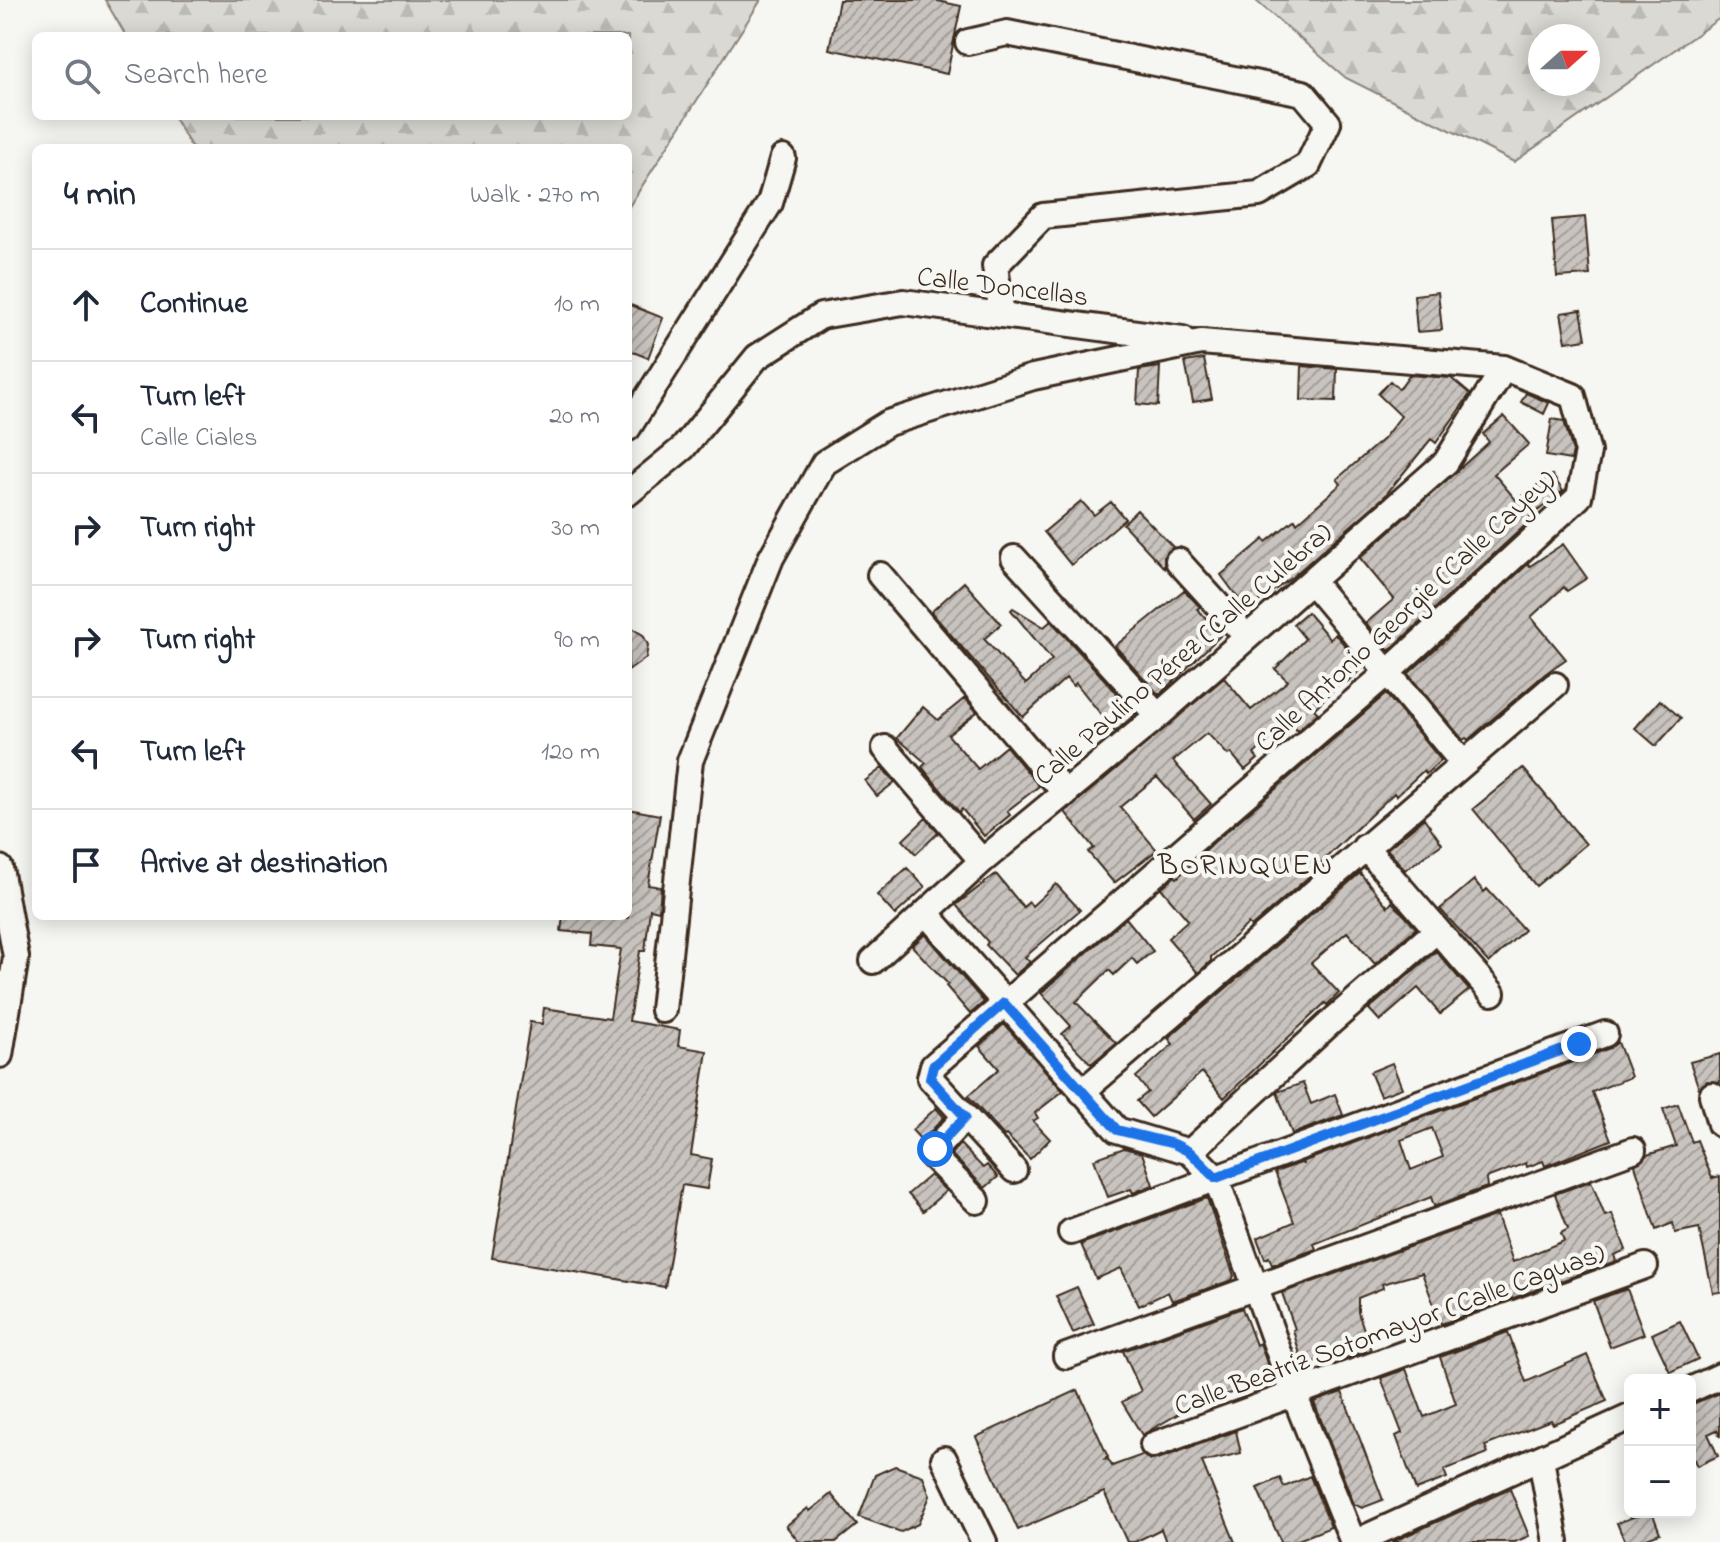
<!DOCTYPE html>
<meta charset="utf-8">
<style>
:root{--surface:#fff;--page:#f2f2f3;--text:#1f2937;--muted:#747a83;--line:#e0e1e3}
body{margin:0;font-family:"Indie Flower",sans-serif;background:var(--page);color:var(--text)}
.controls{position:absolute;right:24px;bottom:24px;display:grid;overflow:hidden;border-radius:12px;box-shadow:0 4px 20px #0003}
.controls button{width:72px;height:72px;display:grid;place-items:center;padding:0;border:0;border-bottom:2px solid var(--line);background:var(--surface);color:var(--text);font:40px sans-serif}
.compass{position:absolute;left:1528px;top:24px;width:72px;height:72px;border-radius:50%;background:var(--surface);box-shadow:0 4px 20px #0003;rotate:69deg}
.stop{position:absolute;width:24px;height:24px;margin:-18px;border:6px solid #1a73e8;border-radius:50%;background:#fff}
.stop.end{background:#1a73e8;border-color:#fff;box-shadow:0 2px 8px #0008}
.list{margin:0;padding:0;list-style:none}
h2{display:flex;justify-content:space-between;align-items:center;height:104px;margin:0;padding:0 32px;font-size:34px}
h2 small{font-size:26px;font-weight:400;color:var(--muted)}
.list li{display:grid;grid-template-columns:52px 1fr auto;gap:24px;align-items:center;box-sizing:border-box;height:112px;padding:0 32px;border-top:2px solid var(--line)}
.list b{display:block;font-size:30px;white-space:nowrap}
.list p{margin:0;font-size:26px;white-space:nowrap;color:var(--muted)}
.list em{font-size:26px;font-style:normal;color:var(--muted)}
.icon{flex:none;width:44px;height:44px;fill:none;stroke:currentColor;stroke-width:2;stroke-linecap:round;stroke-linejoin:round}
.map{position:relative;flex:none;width:1720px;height:1542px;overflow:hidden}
.search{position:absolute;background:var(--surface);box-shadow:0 4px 20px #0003;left:32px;top:32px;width:600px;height:88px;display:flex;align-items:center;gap:20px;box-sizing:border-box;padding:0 28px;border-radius:12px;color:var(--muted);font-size:30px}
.panel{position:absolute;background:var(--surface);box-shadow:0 4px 20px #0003;left:32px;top:144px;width:600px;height:776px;border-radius:12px}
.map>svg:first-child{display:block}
.forest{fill:url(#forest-firs);stroke:#8a8278;stroke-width:2;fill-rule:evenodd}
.building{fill:url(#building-hatch);stroke:#3b2a1e;stroke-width:2;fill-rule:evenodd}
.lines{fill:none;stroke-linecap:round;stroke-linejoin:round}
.minor-casing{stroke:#3b2a1e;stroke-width:30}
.minor{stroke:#f6f6f2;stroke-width:24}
.route{stroke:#1a73e8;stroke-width:10}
.labels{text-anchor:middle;stroke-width:8;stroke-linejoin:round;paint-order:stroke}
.street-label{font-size:28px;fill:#3b2a1e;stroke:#f6f6f2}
.neighbourhood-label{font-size:30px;letter-spacing:2px;fill:#3b2a1e;stroke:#f6f6f2}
</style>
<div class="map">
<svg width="1720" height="1542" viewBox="0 0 1720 1542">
<defs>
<pattern id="forest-firs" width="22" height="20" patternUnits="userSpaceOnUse" patternTransform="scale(2)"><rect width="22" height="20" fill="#dad9d3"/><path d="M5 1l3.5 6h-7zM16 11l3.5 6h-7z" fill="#bcbab5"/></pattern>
<pattern id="building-hatch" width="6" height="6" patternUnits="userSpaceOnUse" patternTransform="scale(2)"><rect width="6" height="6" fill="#c8c3be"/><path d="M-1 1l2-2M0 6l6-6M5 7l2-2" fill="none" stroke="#a49f9a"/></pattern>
</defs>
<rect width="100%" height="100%" fill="#f6f6f2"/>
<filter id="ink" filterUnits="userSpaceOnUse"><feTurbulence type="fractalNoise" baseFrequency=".0125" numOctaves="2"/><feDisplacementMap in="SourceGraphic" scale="16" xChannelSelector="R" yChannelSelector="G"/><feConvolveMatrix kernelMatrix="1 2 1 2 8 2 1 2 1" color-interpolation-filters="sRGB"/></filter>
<g filter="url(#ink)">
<path class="forest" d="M 105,0 L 761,0 L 628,208 L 628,148 L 192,148 L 173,116 L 628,116 L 628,36 L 126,36 Z
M 1255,0 L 1720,0 L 1720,18 L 1514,162 L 1346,78 ZM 1540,36 L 1588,36 L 1588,84 L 1540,84 Z"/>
<path class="building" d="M 839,0 L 933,0 L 961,6 L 947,74 L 829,49 Z
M 1585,217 L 1590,275 L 1557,277 L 1552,220 Z
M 1438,292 L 1442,330 L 1417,332 L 1414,295 Z
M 628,304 L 663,318 L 648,358 L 628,350 Z
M 1581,310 L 1586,339 L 1566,342 L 1561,313 Z
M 1204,359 L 1212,399 L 1193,402 L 1185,362 Z
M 1302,366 L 1337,369 L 1336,401 L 1301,400 Z
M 1160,367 L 1158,406 L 1137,404 L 1139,370 Z
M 1409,375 L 1451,378 L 1470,394 L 1436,443 L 1431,439 L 1384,497 L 1291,578 L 1247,610 L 1221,575 L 1264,539 L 1266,542 L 1295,519 L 1297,523 L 1341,484 L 1337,479 L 1383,439 L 1401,416 L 1378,394 L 1390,381 L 1399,389 Z
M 1526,393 L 1549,403 L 1544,414 L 1521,402 Z
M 1504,416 L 1529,444 L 1494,474 L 1516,500 L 1552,475 L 1563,491 L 1530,517 L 1532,519 L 1389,651 L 1366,623 L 1394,599 L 1360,558 L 1489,442 L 1483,434 Z
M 1552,419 L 1564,421 L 1573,452 L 1571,460 L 1546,456 Z
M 1081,501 L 1094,515 L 1111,502 L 1125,519 L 1071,565 L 1044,532 Z
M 1137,510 L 1173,547 L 1164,556 L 1164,568 L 1123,524 Z
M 1563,544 L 1587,578 L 1567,591 L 1564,587 L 1531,617 L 1566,659 L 1545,674 L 1468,740 L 1466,738 L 1463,740 L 1408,674 L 1528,564 L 1530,566 Z
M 964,582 L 1001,624 L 984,639 L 1026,684 L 1052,660 L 1011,610 L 1013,608 L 1044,627 L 1051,621 L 1136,714 L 1115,732 L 1076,683 L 1073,686 L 1066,678 L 1023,717 L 931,612 Z
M 1184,590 L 1200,607 L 1197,609 L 1222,634 L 1159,695 L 1115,646 Z
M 1307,612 L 1330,639 L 1335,634 L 1364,667 L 1347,682 L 1344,679 L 1314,709 L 1318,713 L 1297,731 L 1289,722 L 1254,754 L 1258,759 L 1245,770 L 1231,753 L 1228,755 L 1207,733 L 1173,761 L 1211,804 L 1194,819 L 1157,777 L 1120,807 L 1157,850 L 1114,883 L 1088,852 L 1094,848 L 1065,812 L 1224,678 L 1251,710 L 1288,681 L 1275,669 L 1305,639 L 1293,624 Z
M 628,626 L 643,635 L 648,645 L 646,658 L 628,671 Z
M 1386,694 L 1441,760 L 1426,774 L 1423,771 L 1396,796 L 1394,793 L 1316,867 L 1318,869 L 1251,927 L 1248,924 L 1211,957 L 1211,961 L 1198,973 L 1168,938 L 1188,920 L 1161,888 L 1175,876 L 1177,878 L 1214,842 Z
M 965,698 L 977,712 L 948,735 L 978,769 L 1006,746 L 1039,786 L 1007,811 L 1010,815 L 984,836 L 962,809 L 959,812 L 922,767 L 926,763 L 897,738 L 923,707 L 938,720 Z
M 1660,700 L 1681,718 L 1656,746 L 1635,728 Z
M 882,768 L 895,782 L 877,796 L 865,781 Z
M 1523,768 L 1586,844 L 1536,886 L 1473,809 Z
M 628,809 L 660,815 L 648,885 L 661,887 L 659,911 L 650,909 L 645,951 L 640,951 L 629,1021 L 680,1030 L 678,1046 L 707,1051 L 691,1155 L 712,1159 L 707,1189 L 682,1185 L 665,1287 L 492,1258 L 530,1022 L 542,1024 L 544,1008 L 610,1018 L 621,949 L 591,946 L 592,934 L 561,931 L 563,916 L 628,918 Z
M 926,818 L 938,833 L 916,854 L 903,840 Z
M 1424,818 L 1442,844 L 1405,870 L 1387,849 Z
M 907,868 L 925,887 L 895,915 L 877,895 Z
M 1360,873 L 1388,907 L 1392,902 L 1416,928 L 1375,964 L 1347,932 L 1311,963 L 1339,993 L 1327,1005 L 1325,1003 L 1224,1098 L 1202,1072 L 1151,1117 L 1137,1101 L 1148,1092 L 1136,1077 L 1173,1044 L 1168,1038 Z
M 996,874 L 1023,907 L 1029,902 L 1032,906 L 1056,884 L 1080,910 L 1025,957 L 1030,962 L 1015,975 L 986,945 L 988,942 L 956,905 Z
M 1474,880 L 1484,892 L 1487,889 L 1524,930 L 1489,963 L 1440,909 Z
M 1126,918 L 1153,951 L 1137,964 L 1132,958 L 1114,975 L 1109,970 L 1076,1002 L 1116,1043 L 1091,1064 L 1062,1034 L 1071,1026 L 1041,993 Z
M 925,934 L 984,1002 L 970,1014 L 946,986 L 948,984 L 912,946 Z
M 1436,951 L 1469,990 L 1440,1014 L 1418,988 L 1380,1021 L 1369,1009 Z
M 1004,1024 L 1063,1091 L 1035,1113 L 1038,1118 L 1033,1121 L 1050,1139 L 1030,1159 L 1006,1135 L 1004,1136 L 968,1096 L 999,1069 L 979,1046 Z
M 1618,1042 L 1631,1077 L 1592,1092 L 1611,1140 L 1545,1166 L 1543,1161 L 1527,1167 L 1526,1163 L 1486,1178 L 1487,1187 L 1434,1206 L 1431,1197 L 1314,1244 L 1316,1249 L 1272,1265 L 1269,1257 L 1265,1259 L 1257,1238 L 1294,1222 L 1275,1172 L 1301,1163 L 1304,1165 L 1302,1162 L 1610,1048 ZM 1432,1128 L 1443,1157 L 1411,1170 L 1401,1140 Z
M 1720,1054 L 1720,1083 L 1707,1081 L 1699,1089 L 1690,1062 Z
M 1392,1063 L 1402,1088 L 1380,1096 L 1370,1072 Z
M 1303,1083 L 1311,1104 L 1335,1094 L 1343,1115 L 1292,1134 L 1277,1092 Z
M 1678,1104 L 1692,1142 L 1697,1140 L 1712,1178 L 1720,1176 L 1720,1292 L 1713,1293 L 1699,1228 L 1675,1233 L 1673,1223 L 1656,1230 L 1635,1165 L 1647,1155 L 1676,1146 L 1663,1109 Z
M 936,1108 L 944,1117 L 922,1141 L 912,1130 Z
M 960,1144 L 983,1168 L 987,1165 L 998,1177 L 985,1188 L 951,1154 Z
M 1124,1148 L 1142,1153 L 1153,1185 L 1133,1193 L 1131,1189 L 1108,1197 L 1094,1159 Z
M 930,1175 L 946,1191 L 923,1211 L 908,1194 Z
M 1591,1181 L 1605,1216 L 1612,1214 L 1626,1250 L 1614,1255 L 1616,1261 L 1441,1324 L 1422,1273 L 1382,1284 L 1383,1288 L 1358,1298 L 1358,1312 L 1371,1350 L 1343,1359 L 1341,1354 L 1303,1365 L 1293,1330 L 1295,1329 L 1282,1293 L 1497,1215 L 1513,1262 L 1564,1241 L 1561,1233 L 1568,1229 L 1555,1194 Z
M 1207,1198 L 1234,1276 L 1232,1280 L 1172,1301 L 1168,1292 L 1139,1306 L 1121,1268 L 1096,1279 L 1081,1244 Z
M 1077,1287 L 1094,1324 L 1073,1333 L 1056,1296 Z
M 1627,1289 L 1644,1334 L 1610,1347 L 1593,1301 Z
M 1242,1308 L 1256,1345 L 1260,1343 L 1272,1378 L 1187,1409 L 1142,1435 L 1122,1402 L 1141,1391 L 1123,1351 Z
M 1680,1321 L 1698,1359 L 1670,1372 L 1652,1334 Z
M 1508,1332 L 1526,1382 L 1587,1355 L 1607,1401 L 1553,1424 L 1551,1420 L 1485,1446 L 1488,1453 L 1444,1470 L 1447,1478 L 1416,1490 L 1396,1436 L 1402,1433 L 1381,1378 L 1406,1369 L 1424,1417 L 1456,1404 L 1440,1357 Z
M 1078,1390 L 1108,1457 L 1103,1460 L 1108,1459 L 1112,1466 L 1142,1455 L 1150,1460 L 1158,1459 L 1236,1431 L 1241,1453 L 1202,1462 L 1235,1542 L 1166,1542 L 1161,1529 L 1135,1542 L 1127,1542 L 1104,1492 L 1018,1530 L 976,1437 Z
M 1342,1392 L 1383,1500 L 1362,1508 L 1354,1504 L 1314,1402 Z
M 1720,1393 L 1720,1437 L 1717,1430 L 1708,1434 L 1718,1456 L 1697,1466 L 1690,1452 L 1690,1405 Z
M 895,1466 L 923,1476 L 930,1496 L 918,1524 L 901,1532 L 859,1517 L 875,1475 Z
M 1310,1476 L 1331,1527 L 1293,1542 L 1281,1542 L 1257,1488 L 1280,1478 L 1284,1487 Z
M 1510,1489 L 1529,1536 L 1515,1542 L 1392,1542 Z
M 831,1494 L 857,1525 L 836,1542 L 799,1542 L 786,1526 L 808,1508 L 810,1511 Z
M 1647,1512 L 1652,1512 L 1660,1533 L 1636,1542 L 1625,1542 L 1617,1523 Z"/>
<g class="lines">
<defs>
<path id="minor" d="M 968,42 L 1007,33 L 1303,93 L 1328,123 L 1308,165 L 1259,194 L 1043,216 L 995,266 L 1002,315
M 628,428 L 770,203 L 783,158
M 628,493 L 683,448 L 757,357 L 821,316 L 903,302 L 1183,339
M 1014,558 L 1158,716
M 1178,561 L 1246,636
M 880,575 L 1066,794
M 1311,581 L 1463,763
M 885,748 L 982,861
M 1365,847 L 1492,993
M 0,868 L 16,957 L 0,1055
M 926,913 L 1117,1130 L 1190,1152 L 1216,1178 L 1294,1394 L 1353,1542
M 873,961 L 982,861 L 1158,716 L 1446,462 L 1504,368
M 663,1010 L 690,761 L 771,558 L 824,463 L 888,423 L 1033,377 L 1201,342 L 1504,368 L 1573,396 L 1588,452 L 1579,497 L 1388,672 L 933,1066 L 930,1078 L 1014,1170
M 1082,1092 L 1555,685
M 1712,1095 L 1720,1124
M 965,1117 L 935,1149 L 932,1156 L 977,1201
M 1190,1152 L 1331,1022 L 1437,930
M 1071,1232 L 1605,1034
M 1066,1356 L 1633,1150
M 1690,1390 L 1720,1376
M 1153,1445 L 1645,1266
M 944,1459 L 984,1542
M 1541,1459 L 1556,1542
M 1356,1542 L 1630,1417"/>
</defs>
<use href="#minor" class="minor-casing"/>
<use href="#minor" class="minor"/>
</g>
</g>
<g class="lines" filter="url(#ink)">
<path class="route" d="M 935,1149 L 965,1117 L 930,1078 L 933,1066 L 1004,1003 L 1117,1130 L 1174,1144 L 1190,1152 L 1216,1178 L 1579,1044"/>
</g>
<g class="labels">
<g class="street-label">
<text transform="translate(1003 285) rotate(7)" y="10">Calle Doncellas</text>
<text transform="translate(1404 610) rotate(-43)" y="10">Calle Antonio Georgie (Calle Cayey)</text>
<text transform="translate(1182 653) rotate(-41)" y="10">Calle Paulino Pérez (Calle Culebra)</text>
<text transform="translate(1389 1328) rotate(-20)" y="10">Calle Beatriz Sotomayor (Calle Caguas)</text>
</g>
<g class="neighbourhood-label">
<text x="1246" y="874">BORINQUEN</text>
</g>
</g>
</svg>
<div class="controls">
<button>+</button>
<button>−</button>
</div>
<svg class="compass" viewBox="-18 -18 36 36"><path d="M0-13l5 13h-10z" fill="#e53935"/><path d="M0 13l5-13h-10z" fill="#747a83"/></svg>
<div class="stop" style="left:935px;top:1149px"></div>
<div class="stop end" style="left:1579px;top:1044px"></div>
<div class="search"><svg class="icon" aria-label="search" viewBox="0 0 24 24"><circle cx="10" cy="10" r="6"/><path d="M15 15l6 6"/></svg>Search here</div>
<section class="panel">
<h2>4 min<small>Walk · 270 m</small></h2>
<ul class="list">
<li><svg class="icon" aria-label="ahead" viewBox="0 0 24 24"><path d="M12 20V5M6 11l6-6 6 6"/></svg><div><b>Continue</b></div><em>10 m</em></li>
<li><svg class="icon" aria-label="left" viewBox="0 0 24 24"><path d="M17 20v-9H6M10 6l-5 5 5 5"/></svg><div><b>Turn left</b><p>Calle Ciales</p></div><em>20 m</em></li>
<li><svg class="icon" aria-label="right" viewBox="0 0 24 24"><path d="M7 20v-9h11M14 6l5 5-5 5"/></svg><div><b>Turn right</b></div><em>30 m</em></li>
<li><svg class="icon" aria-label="right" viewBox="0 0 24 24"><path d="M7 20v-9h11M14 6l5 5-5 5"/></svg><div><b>Turn right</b></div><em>90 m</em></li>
<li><svg class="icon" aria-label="left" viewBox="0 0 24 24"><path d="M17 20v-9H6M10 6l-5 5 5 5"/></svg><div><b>Turn left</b></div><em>120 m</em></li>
<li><svg class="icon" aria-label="arrive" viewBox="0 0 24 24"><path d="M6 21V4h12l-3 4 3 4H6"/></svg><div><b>Arrive at destination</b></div></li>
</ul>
</section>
</div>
